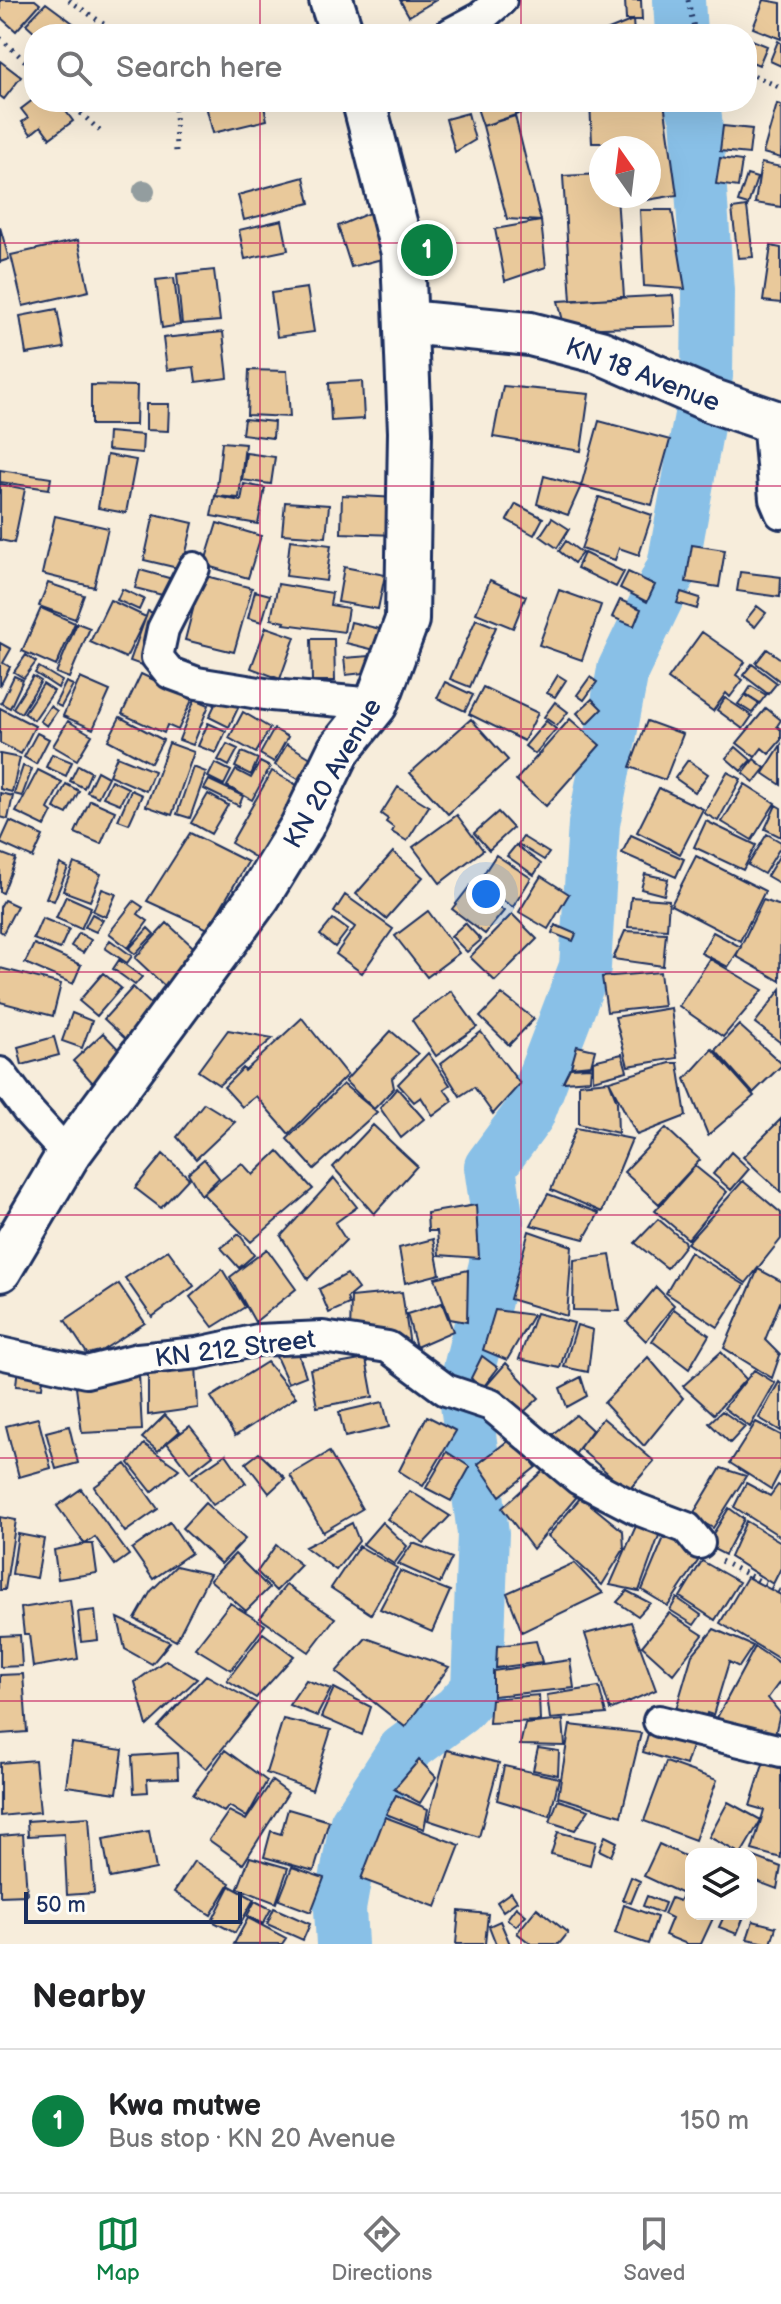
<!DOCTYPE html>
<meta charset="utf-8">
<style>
:root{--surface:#fff;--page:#f6f6f6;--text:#202124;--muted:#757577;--line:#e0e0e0;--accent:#0b8043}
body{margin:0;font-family:"Balsamiq Sans",sans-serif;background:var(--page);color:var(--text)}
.controls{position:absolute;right:24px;bottom:24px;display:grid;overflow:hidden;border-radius:16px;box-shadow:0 8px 32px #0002}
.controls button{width:72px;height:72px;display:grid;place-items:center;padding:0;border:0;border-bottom:2px solid var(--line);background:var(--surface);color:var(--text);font:40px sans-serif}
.compass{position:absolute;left:589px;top:136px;width:72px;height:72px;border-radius:50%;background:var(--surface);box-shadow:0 8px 32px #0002;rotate:346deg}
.scale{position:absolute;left:24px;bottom:20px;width:218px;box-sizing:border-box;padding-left:8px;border:4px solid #1b2f5e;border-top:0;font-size:22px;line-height:28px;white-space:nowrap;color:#1b2f5e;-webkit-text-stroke:6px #fdfcf7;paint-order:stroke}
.you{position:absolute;left:486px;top:894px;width:28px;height:28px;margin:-20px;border:6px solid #fff;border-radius:50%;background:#1a73e8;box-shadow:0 0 0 12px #1a73e833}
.badge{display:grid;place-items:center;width:52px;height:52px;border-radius:50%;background:var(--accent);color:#fff;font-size:26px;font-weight:700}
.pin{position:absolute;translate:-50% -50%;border:4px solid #fff;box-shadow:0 2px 8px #0006}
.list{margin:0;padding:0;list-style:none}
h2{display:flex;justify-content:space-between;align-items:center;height:104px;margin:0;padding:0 32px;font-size:34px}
h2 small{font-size:26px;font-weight:400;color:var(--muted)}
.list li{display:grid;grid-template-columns:52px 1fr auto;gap:24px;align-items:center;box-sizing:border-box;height:144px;padding:0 32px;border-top:2px solid var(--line)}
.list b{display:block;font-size:30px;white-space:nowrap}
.list p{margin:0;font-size:26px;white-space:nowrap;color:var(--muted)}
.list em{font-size:26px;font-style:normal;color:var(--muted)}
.icon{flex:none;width:44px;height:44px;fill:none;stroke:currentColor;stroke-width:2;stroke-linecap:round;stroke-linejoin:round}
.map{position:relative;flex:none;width:781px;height:1944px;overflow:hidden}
.search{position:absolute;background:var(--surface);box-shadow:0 8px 32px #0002;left:24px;right:24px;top:24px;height:88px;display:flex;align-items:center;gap:20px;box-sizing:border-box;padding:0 28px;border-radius:32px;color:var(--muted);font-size:30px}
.sheet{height:248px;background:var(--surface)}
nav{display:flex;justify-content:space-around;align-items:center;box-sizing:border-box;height:112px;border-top:2px solid var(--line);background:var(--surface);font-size:22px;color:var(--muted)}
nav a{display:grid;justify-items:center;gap:4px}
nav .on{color:var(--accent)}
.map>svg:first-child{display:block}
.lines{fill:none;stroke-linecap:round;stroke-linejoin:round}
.stream{stroke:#5d86b0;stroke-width:9}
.river{stroke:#89c0e7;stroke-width:52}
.building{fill:#e9c99b;stroke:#1b2f5e;stroke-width:2}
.street-casing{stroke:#1b2f5e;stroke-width:36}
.secondary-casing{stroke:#1b2f5e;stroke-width:48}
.path{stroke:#1b2f5e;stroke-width:5;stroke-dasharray:2 6;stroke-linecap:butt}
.street{stroke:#fdfcf7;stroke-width:30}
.secondary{stroke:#fdfcf7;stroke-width:42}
.tree{fill:#939d9f}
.grid{fill:none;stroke:#c2185b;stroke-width:2;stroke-opacity:0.55}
.labels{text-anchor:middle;stroke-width:8;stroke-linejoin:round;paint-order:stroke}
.street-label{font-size:26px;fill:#1b2f5e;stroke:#fdfcf7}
</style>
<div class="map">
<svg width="781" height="1944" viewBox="0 0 781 1944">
<rect width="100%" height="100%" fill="#f7eddb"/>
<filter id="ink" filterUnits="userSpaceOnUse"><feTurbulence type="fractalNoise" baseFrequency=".0125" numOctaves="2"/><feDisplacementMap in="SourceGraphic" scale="16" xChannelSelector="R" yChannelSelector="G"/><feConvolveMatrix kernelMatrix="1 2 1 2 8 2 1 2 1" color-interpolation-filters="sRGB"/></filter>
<g filter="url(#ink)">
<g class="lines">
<path class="stream" d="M 585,967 L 606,959"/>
<path class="river" d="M 679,0 L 681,34
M 342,1944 L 340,1909 L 355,1825 L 403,1751 L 458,1710 L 477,1689 L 483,1533 L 464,1389 L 495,1264 L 498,1222 L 490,1167 L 529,1114 L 585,967 L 594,824 L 623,670 L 673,566 L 707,376 L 708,291 L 696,117 L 690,102"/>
</g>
<path class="building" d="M 0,0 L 35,0 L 40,4 L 16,31 L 0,17 Z
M 400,0 L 436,0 L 409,16 Z
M 625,0 L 641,0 L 642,20 L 626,20 Z
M 764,0 L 781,3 L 781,39 L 753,28 Z
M 46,3 L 81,29 L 77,34 L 37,34 L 26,24 Z
M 633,20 L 634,34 L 599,34 Z
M 747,38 L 767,46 L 759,65 L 747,60 Z
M 778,41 L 781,43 L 781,66 L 770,61 Z
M 0,61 L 21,77 L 4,99 L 0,96 Z
M 34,99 L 34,102 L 59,102 L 73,121 L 50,138 L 41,126 L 31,134 L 22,122 L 28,118 L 21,109 Z
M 205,102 L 263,102 L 267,120 L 213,133 Z
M 475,102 L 524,102 L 527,111 L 483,126 Z
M 590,102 L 664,102 L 677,195 L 647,200 L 649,148 L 646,148 L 646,143 L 592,143 Z
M 777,104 L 781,105 L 781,158 L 763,153 Z
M 468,113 L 475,140 L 455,152 L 446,119 Z
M 515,116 L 541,221 L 507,219 L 483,126 Z
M 723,126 L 752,129 L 749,154 L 720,151 Z
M 720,158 L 742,161 L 738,187 L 716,184 Z
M 761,163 L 781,167 L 781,207 L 755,203 Z
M 601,174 L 601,196 L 617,196 L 624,297 L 571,301 L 563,176 Z
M 747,175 L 757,178 L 748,205 L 738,202 Z
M 304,177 L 310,203 L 244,220 L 238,195 Z
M 747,207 L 753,257 L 738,258 L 732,209 Z
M 376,210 L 397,255 L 351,267 L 338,226 Z
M 640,210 L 672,210 L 685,289 L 644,286 Z
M 282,220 L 288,250 L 245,259 L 239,230 Z
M 541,221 L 546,267 L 505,281 L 495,229 Z
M 0,227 L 9,259 L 0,262 Z
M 78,240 L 89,291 L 23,306 L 11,255 Z
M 771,246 L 781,248 L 781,303 L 763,301 Z
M 214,270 L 220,321 L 182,324 L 177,274 Z
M 174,278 L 180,325 L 162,328 L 156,280 Z
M 307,288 L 314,332 L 277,337 L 271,293 Z
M 673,295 L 676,326 L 565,329 L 558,301 Z
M 57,309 L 64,348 L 26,354 L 20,316 Z
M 223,332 L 228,378 L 196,382 L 194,367 L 167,370 L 163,338 Z
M 249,370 L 287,371 L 290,417 L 247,415 Z
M 362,381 L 364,419 L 331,421 L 329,383 Z
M 91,385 L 137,386 L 136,425 L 91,425 Z
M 503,386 L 589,394 L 581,451 L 493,437 Z
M 146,404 L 169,404 L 168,431 L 146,430 Z
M 244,419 L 274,422 L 273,438 L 242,434 Z
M 599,421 L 670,440 L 652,505 L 581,486 Z
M 108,432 L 143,435 L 142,453 L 107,450 Z
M 222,442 L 245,444 L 239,498 L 216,496 Z
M 246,453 L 275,457 L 271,484 L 242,480 Z
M 107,455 L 136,460 L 126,513 L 98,508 Z
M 0,470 L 51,478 L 49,489 L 0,482 Z
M 544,476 L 581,486 L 568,515 L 537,504 Z
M 0,484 L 25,489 L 14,543 L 0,540 Z
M 244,484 L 265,488 L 258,524 L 211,516 L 215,496 L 241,501 Z
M 342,495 L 397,498 L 395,535 L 341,533 Z
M 599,497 L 652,515 L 639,555 L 619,548 L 615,560 L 581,549 Z
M 285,502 L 329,505 L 326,537 L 282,534 Z
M 516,504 L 543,518 L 534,535 L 507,520 Z
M 154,514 L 193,523 L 182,569 L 144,560 Z
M 55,516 L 108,528 L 94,587 L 42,574 Z
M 552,518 L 569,529 L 557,548 L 540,536 Z
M 217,523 L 261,536 L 248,578 L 204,565 Z
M 290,540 L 331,545 L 326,581 L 286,576 Z
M 566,541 L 582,553 L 574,563 L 559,551 Z
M 692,545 L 725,550 L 719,587 L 686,582 Z
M 584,553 L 624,572 L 616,587 L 577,568 Z
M 344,567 L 385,575 L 378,609 L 338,602 Z
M 140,570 L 176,580 L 170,597 L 135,588 Z
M 628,572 L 655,585 L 647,602 L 620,588 Z
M 740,572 L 781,577 L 780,597 L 737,591 Z
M 202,575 L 252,588 L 234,652 L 185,640 Z
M 490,580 L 526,596 L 513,628 L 476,613 Z
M 48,583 L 84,595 L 75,619 L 39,606 Z
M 278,584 L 332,593 L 330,605 L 348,608 L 344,632 L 284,624 L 285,622 L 271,619 Z
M 122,589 L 144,599 L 139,610 L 117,600 Z
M 559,590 L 601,605 L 582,660 L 539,645 Z
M 255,591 L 270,595 L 262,622 L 248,618 Z
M 681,592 L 700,598 L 697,609 L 677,603 Z
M 110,600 L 146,617 L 126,658 L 90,642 Z
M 620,600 L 641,609 L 634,626 L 612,617 Z
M 757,606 L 766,613 L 755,627 L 746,620 Z
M 41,608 L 75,623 L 56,666 L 22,651 Z
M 148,611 L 162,616 L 144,666 L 130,661 Z
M 476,619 L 496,627 L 470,687 L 450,679 Z
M 351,622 L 380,629 L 375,650 L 346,643 Z
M 77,623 L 90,628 L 69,678 L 56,673 Z
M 266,627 L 295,637 L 280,679 L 251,668 Z
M 702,632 L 745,662 L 736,675 L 743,680 L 730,697 L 726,693 L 713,711 L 668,679 Z
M 311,639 L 334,639 L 335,681 L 312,681 Z
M 0,643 L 11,649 L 3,663 L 10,667 L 0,686 Z
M 767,649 L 781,659 L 781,682 L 756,663 Z
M 26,655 L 36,662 L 24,678 L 14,672 Z
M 370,656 L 372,672 L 346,675 L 344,658 Z
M 752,664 L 777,683 L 768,694 L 743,675 Z
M 39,667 L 62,681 L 58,688 L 35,673 Z
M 141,674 L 193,698 L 178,730 L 167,725 L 164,733 L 122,714 Z
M 558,675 L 566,680 L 555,697 L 547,693 Z
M 14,676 L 23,680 L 10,708 L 1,703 Z
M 33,676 L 41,681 L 21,713 L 13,708 Z
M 590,677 L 597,682 L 584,700 L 577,695 Z
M 80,678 L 110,691 L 93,729 L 63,716 Z
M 66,682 L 73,685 L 61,707 L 55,704 Z
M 445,682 L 473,695 L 465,711 L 437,698 Z
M 43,684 L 54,691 L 34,720 L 24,713 Z
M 751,686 L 766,695 L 760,703 L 746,694 Z
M 483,687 L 538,713 L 524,741 L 469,714 Z
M 220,694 L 240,704 L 229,727 L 209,717 Z
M 745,695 L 759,704 L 752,713 L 738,704 Z
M 725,698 L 752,716 L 743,729 L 717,710 Z
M 195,699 L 209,705 L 193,745 L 179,740 Z
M 592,699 L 602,709 L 587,724 L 577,713 Z
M 555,702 L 568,712 L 557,726 L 544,717 Z
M 50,706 L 57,711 L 47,726 L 40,721 Z
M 0,708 L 35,726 L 21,754 L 0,743 Z
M 766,708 L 781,720 L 777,726 L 781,730 L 781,740 L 769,754 L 762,748 L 755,757 L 737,743 Z
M 243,712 L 270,728 L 256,753 L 229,738 Z
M 120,717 L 163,740 L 151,763 L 108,740 Z
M 471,719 L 508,760 L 448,814 L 410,773 Z
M 570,719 L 600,745 L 546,806 L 516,780 Z
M 68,721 L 92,735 L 77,760 L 53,746 Z
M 546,721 L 556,729 L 535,754 L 525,746 Z
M 647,721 L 683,734 L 665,780 L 630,767 Z
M 208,723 L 226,731 L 216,753 L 198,746 Z
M 274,729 L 288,737 L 274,762 L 260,754 Z
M 37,733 L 49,739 L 36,764 L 24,757 Z
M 169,743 L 194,752 L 172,815 L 146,806 Z
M 227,744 L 238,749 L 229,766 L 218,760 Z
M 287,744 L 311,758 L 298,779 L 275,765 Z
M 781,745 L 781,785 L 763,773 Z
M 736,747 L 751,760 L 741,771 L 726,758 Z
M 242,752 L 258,759 L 251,775 L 235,767 Z
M 0,754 L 20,758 L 12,792 L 0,789 Z
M 52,754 L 72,762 L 66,776 L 46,767 Z
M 117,756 L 154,771 L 146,791 L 109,775 Z
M 754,759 L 765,768 L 754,782 L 743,773 Z
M 688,760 L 708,774 L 695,792 L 675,778 Z
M 260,762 L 270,767 L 252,800 L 227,786 L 236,770 L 251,778 Z
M 215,763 L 231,771 L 224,785 L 208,777 Z
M 78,765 L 91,772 L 84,788 L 70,781 Z
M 23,766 L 32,769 L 22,796 L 14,794 Z
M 193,767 L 206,772 L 190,818 L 177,814 Z
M 38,770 L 62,782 L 48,809 L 52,812 L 45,826 L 16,812 Z
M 97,771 L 108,777 L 98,797 L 87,792 Z
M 272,771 L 309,792 L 268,865 L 231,843 Z
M 727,772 L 741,779 L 718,821 L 704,813 Z
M 111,780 L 128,788 L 120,804 L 103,797 Z
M 209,780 L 243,796 L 239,806 L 204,789 Z
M 66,784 L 79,791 L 67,814 L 54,808 Z
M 745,784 L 775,803 L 752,840 L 722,822 Z
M 398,787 L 429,806 L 407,841 L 392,832 L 394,828 L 386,822 L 388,819 L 381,814 Z
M 659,788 L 703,809 L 680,854 L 637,832 Z
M 131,790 L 142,795 L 129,824 L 118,820 Z
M 0,793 L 13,796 L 8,819 L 0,817 Z
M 208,794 L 228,805 L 211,834 L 191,823 Z
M 90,800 L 115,811 L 101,844 L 75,833 Z
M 776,805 L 781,808 L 781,837 L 765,829 Z
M 498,812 L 513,828 L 489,850 L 474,833 Z
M 457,815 L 483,850 L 440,883 L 413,847 Z
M 10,821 L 43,836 L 33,858 L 0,843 Z
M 706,821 L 756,845 L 743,870 L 694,847 Z
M 190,833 L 248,862 L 208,929 L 147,901 Z
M 767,834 L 781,842 L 781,846 L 764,874 L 748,865 Z
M 631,835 L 684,859 L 676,877 L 622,853 Z
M 523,837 L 549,853 L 544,860 L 518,844 Z
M 516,845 L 541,864 L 534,875 L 507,856 Z
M 393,852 L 423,877 L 386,919 L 356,894 Z
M 0,853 L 16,859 L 3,893 L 0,892 Z
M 781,853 L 781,884 L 767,876 Z
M 496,855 L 531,878 L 513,907 L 477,884 Z
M 696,856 L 765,891 L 740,941 L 671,905 Z
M 74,863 L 101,874 L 90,901 L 63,891 Z
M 60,864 L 68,868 L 54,901 L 46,898 Z
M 645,874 L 668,879 L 664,895 L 641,889 Z
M 541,876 L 569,894 L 548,929 L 519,912 Z
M 470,886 L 504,911 L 485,934 L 452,909 Z
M 102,889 L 116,894 L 106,917 L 93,911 Z
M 345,895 L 393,929 L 362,973 L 336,954 L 355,927 L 334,912 Z
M 66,896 L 91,907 L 81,929 L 56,918 Z
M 631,897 L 669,900 L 667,929 L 628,927 Z
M 4,900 L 17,906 L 3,933 L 0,931 L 0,907 Z
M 763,900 L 781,906 L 780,981 L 736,956 Z
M 134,901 L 143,907 L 138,914 L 148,921 L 128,948 L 109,933 Z
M 428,911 L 459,953 L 427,977 L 395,936 Z
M 92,914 L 103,920 L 96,932 L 85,927 Z
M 512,914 L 537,939 L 495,981 L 470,957 Z
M 42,918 L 69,929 L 60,949 L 33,939 Z
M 333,919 L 348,930 L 335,947 L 320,935 Z
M 167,923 L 203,956 L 170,991 L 135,958 Z
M 465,923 L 481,940 L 467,952 L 451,936 Z
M 555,925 L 576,934 L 573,941 L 552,933 Z
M 148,928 L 154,934 L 135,954 L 129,949 Z
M 625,931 L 666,933 L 663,966 L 613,959 Z
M 713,932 L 741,947 L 728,967 L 701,953 Z
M 79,933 L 91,940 L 83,953 L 71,946 Z
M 110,940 L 132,956 L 127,963 L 105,948 Z
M 34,944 L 81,965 L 73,984 L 25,963 Z
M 710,959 L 763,990 L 723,1037 L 679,1006 Z
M 119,960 L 142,977 L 135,985 L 113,969 Z
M 0,968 L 61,984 L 53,1016 L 0,1002 Z
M 660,972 L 664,1006 L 607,1012 L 602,977 Z
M 103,973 L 121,988 L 97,1016 L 79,1001 Z
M 133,987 L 160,1013 L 131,1044 L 104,1019 Z
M 781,989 L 781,1043 L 755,1023 Z
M 451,991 L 477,1027 L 436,1056 L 412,1020 Z
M 502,994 L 534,1019 L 509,1045 L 480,1017 Z
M 671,1008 L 677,1058 L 628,1066 L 615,1017 Z
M 72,1013 L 92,1021 L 82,1048 L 62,1041 Z
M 302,1018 L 347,1075 L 289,1134 L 256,1096 L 242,1107 L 224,1087 L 243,1068 L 245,1071 Z
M 739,1025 L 781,1063 L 781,1066 L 753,1093 L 715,1050 Z
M 228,1030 L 273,1038 L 219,1085 L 198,1071 Z
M 391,1031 L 418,1054 L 392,1078 L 394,1088 L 374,1109 L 345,1081 Z
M 481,1032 L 520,1084 L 493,1114 L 474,1087 L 460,1096 L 440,1064 Z
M 103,1033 L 124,1055 L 93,1083 L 73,1061 Z
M 54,1037 L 59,1055 L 22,1065 L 18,1047 Z
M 577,1046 L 595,1050 L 591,1065 L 571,1067 Z
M 712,1049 L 754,1096 L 708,1135 L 685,1079 Z
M 428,1053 L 450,1085 L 444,1089 L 453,1101 L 433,1116 L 421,1097 L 414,1102 L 398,1084 Z
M 622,1054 L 627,1071 L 593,1080 L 593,1061 Z
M 670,1063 L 678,1063 L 686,1116 L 637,1135 L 609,1081 Z
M 591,1067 L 590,1080 L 563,1082 L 570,1068 Z
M 609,1081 L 617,1102 L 618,1133 L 579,1124 L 579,1084 Z
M 343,1084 L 377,1112 L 314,1169 L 287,1139 Z
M 397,1088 L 424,1119 L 401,1138 L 380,1108 Z
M 204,1103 L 235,1122 L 196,1159 L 177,1137 Z
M 781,1119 L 781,1192 L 743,1157 Z
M 373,1125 L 417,1166 L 374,1214 L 333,1167 Z
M 576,1128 L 632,1139 L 602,1212 L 551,1190 Z
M 666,1128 L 700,1160 L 659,1204 L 624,1172 Z
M 278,1151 L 313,1189 L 251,1242 L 203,1194 L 242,1163 L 253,1175 Z
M 731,1152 L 749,1169 L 731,1190 L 713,1174 Z
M 163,1154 L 189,1178 L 161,1208 L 135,1188 Z
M 204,1159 L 219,1178 L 201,1195 L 188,1173 Z
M 695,1166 L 727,1192 L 688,1239 L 655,1211 Z
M 334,1178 L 357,1207 L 335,1223 L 346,1240 L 308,1279 L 281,1236 Z
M 743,1181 L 781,1213 L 781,1239 L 746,1283 L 687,1243 Z
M 548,1194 L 599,1213 L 584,1239 L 531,1225 Z
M 476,1205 L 479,1258 L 439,1255 L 437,1231 L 428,1231 L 427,1213 Z
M 658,1219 L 684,1241 L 685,1245 L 667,1268 L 635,1243 Z
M 529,1231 L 572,1246 L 567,1316 L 510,1299 Z
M 239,1234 L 254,1255 L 239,1268 L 221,1248 Z
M 433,1239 L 440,1274 L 405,1283 L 399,1248 Z
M 267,1249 L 296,1289 L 255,1322 L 230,1277 Z
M 168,1250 L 194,1286 L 152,1317 L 125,1278 Z
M 690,1252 L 745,1285 L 718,1327 L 666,1293 Z
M 610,1255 L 620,1311 L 573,1310 L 574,1260 Z
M 222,1269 L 245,1307 L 213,1327 L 190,1297 Z
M 758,1269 L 781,1281 L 781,1300 L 765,1340 L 780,1355 L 772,1378 L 724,1348 Z
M 468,1270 L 467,1322 L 450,1319 L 435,1278 Z
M 347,1274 L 358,1289 L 347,1298 L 349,1304 L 329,1313 L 319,1289 Z
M 119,1284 L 145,1323 L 90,1358 L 65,1320 Z
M 656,1287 L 674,1305 L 646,1341 L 627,1322 Z
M 402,1292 L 410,1345 L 350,1335 L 351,1297 Z
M 442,1303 L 453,1331 L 416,1347 L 407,1314 Z
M 674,1309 L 709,1335 L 689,1369 L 652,1341 Z
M 495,1310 L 533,1315 L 507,1360 L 483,1350 Z
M 536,1313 L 574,1323 L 560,1368 L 519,1359 Z
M 577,1325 L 593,1330 L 588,1372 L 564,1367 Z
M 295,1344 L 306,1376 L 288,1383 L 273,1350 Z
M 721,1352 L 746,1379 L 714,1414 L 683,1386 Z
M 482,1356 L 498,1368 L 481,1390 L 471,1378 Z
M 648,1357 L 683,1398 L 644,1446 L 604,1403 Z
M 366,1359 L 373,1397 L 317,1407 L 310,1369 Z
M 267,1362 L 296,1397 L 235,1436 L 211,1397 Z
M 196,1363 L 198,1408 L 148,1415 L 148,1372 Z
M 506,1363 L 539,1398 L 515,1420 L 486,1386 Z
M 18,1365 L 44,1368 L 42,1388 L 16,1386 Z
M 754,1370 L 775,1383 L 750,1427 L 724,1408 Z
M 139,1374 L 142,1430 L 82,1433 L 75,1380 Z
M 581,1377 L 587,1396 L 567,1407 L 560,1388 Z
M 779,1382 L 781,1384 L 781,1431 L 759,1418 Z
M 383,1402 L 389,1427 L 345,1437 L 339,1412 Z
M 722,1411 L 745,1427 L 730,1443 L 709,1423 Z
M 165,1415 L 180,1431 L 158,1451 L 142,1438 Z
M 576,1415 L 592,1430 L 568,1465 L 545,1440 Z
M 427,1416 L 456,1431 L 423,1486 L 399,1471 Z
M 38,1418 L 51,1468 L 19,1477 L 6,1426 Z
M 603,1418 L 654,1461 L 628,1491 L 579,1448 Z
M 756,1422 L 781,1435 L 781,1470 L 771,1489 L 730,1463 Z
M 69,1426 L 78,1463 L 56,1469 L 46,1432 Z
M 190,1426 L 213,1455 L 190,1473 L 167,1443 Z
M 514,1436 L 536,1467 L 500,1496 L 478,1464 Z
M 144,1444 L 179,1469 L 152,1492 L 129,1463 Z
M 329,1452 L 362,1509 L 323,1532 L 290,1475 Z
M 329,1452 L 362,1509 L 323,1532 L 290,1475 Z
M 447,1452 L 470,1467 L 451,1501 L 426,1488 Z
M 259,1453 L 285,1478 L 269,1493 L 246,1463 Z
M 226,1454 L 246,1483 L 213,1505 L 192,1477 Z
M 126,1464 L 158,1509 L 125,1532 L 94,1487 Z
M 549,1465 L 579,1494 L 533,1549 L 502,1508 Z
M 721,1468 L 746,1476 L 713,1528 L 692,1516 Z
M 746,1483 L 770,1496 L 778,1485 L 781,1487 L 781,1537 L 734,1507 Z
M 81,1489 L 129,1555 L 115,1565 L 95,1537 L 85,1544 L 57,1506 Z
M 410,1491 L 450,1516 L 424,1543 L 387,1519 Z
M 581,1497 L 623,1531 L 624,1549 L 602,1585 L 548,1536 Z
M 205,1503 L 245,1539 L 221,1564 L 182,1528 Z
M 729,1508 L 744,1519 L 725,1555 L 706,1545 Z
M 0,1517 L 16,1520 L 5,1590 L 0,1590 Z
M 639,1519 L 661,1530 L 639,1591 L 610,1585 Z
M 746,1521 L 781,1542 L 781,1568 L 773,1584 L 730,1557 Z
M 170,1522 L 191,1553 L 153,1579 L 132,1549 Z
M 382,1522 L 407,1546 L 394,1564 L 363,1544 Z
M 352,1523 L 359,1541 L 336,1570 L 305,1547 Z
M 18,1534 L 44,1539 L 37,1578 L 12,1574 Z
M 665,1535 L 702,1555 L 668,1606 L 642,1590 Z
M 413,1543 L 452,1558 L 440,1583 L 398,1564 Z
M 85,1544 L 93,1544 L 97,1573 L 58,1579 L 54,1550 Z
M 276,1545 L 301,1565 L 276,1591 L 257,1572 Z
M 359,1546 L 397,1568 L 371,1614 L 331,1588 Z
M 235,1554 L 269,1588 L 246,1611 L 210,1580 Z
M 702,1561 L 739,1582 L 715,1620 L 680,1597 Z
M 574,1563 L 603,1593 L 522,1632 L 507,1593 Z
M 176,1566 L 210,1574 L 176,1641 L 135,1619 L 151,1591 Z
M 400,1571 L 450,1591 L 432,1632 L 380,1609 Z
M 747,1577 L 781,1595 L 781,1660 L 720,1623 Z
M 286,1585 L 335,1618 L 309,1652 L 260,1618 Z
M 627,1591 L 650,1603 L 638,1616 L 617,1602 Z
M 677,1598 L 701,1615 L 694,1625 L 670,1610 Z
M 70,1600 L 78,1659 L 33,1667 L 29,1634 L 24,1634 L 21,1608 Z
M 230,1603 L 265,1625 L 231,1670 L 195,1648 Z
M 95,1610 L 98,1640 L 81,1642 L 78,1612 Z
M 669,1613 L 703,1635 L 673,1674 L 642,1646 Z
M 118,1618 L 170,1642 L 152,1664 L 125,1649 Z
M 631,1622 L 656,1690 L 610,1710 L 585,1634 Z
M 714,1629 L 753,1646 L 739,1667 L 729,1662 L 713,1715 L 707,1713 L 703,1728 L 674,1716 L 692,1655 Z
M 263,1633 L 294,1656 L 256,1698 L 227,1680 Z
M 20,1635 L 22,1666 L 0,1667 L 0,1636 Z
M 366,1638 L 449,1667 L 405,1727 L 336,1672 Z
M 536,1641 L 542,1662 L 496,1668 L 497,1646 Z
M 755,1647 L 781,1664 L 781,1680 L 768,1698 L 780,1713 L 773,1743 L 713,1725 Z
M 166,1660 L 197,1679 L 147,1726 L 135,1682 Z
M 570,1660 L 574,1688 L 493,1696 L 493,1671 Z
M 23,1674 L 27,1732 L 0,1734 L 0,1675 Z
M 206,1675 L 258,1704 L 206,1769 L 158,1727 Z
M 306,1680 L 331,1689 L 317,1716 L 289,1705 Z
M 599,1687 L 606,1714 L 550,1719 L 547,1695 Z
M 334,1688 L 371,1707 L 362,1735 L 321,1717 Z
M 539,1695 L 540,1721 L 489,1723 L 491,1699 Z
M 283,1719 L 331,1730 L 312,1790 L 266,1773 Z
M 563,1720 L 565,1746 L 520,1745 L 525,1724 Z
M 570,1725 L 641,1733 L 621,1816 L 558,1797 Z
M 650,1727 L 694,1740 L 686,1765 L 643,1752 Z
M 72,1743 L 123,1750 L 117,1793 L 66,1786 Z
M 538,1748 L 559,1751 L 558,1775 L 533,1770 Z
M 225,1750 L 267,1781 L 247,1817 L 229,1806 L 224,1812 L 193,1795 Z
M 447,1750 L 499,1763 L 479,1837 L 428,1820 Z
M 177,1753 L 178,1778 L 147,1779 L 148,1792 L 134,1793 L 132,1756 Z
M 35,1760 L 40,1812 L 0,1816 L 0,1763 Z
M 419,1760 L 436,1777 L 420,1803 L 394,1789 Z
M 764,1761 L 781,1766 L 781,1858 L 752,1850 L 764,1810 L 750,1806 Z
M 666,1762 L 717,1780 L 695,1840 L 644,1821 Z
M 504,1766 L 559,1778 L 550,1816 L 497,1800 Z
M 272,1781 L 288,1793 L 243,1864 L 209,1840 L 229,1811 L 246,1820 Z
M 396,1795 L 428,1809 L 424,1829 L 386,1814 Z
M 558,1800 L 589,1810 L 575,1830 L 550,1822 Z
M 728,1802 L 761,1820 L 741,1854 L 709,1837 Z
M 288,1809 L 329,1821 L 314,1871 L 264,1857 L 271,1831 L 281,1834 Z
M 89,1817 L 94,1893 L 67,1895 L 64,1834 L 28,1836 L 27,1821 Z
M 385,1817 L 460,1845 L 436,1907 L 361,1879 Z
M 149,1831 L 156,1869 L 110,1878 L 103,1839 Z
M 558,1832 L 596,1842 L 590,1865 L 551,1854 Z
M 23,1834 L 27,1895 L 0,1896 L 0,1836 Z
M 605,1836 L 617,1842 L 611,1856 L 599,1850 Z
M 659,1844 L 691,1859 L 691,1898 L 644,1876 Z
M 752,1856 L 781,1867 L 777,1889 L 751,1879 Z
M 250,1857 L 288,1868 L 276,1903 L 238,1888 Z
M 194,1861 L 230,1883 L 211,1915 L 174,1892 Z
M 292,1867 L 324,1878 L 311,1912 L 279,1900 Z
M 631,1877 L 640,1881 L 631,1903 L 622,1900 Z
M 230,1886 L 254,1899 L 235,1933 L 212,1921 Z
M 511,1892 L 517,1901 L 503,1911 L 497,1902 Z
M 647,1896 L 665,1903 L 661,1913 L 643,1906 Z
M 681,1897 L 691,1901 L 691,1914 L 715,1914 L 701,1944 L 687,1944 L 665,1935 L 672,1918 L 664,1914 L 671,1898 L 679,1901 Z
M 255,1901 L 271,1909 L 263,1924 L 247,1916 Z
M 624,1905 L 657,1917 L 648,1944 L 615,1933 Z
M 516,1907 L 526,1915 L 516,1926 L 507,1919 Z
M 274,1908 L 310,1924 L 303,1940 L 267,1924 Z
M 537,1908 L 568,1933 L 559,1944 L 531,1944 L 517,1933 Z
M 459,1911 L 488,1914 L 485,1944 L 456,1944 Z
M 725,1914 L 745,1914 L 737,1934 L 719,1927 Z
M 248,1918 L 286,1938 L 282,1944 L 234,1944 Z
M 500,1921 L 510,1944 L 496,1944 L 489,1926 Z
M 753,1921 L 776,1927 L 771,1944 L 747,1939 Z"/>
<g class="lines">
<defs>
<path id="street" d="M 450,34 L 480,18 L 501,0
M 768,419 L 775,499 L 781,513
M 194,568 L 163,629 L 157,657 L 170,673 L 197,683 L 271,695 L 376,704
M 0,1073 L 29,1112 L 68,1155
M 0,1353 L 86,1372 L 138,1359 L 198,1353 L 258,1340 L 323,1337 L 388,1347 L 446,1390 L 491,1405 L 579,1479 L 637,1509 L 687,1528 L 699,1543
M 659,1721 L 781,1751"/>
<path id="secondary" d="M 331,0 L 342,34
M 407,322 L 530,334 L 600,352 L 710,400 L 781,424
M 0,1270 L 68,1155 L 259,896 L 302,826 L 339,750 L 376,704 L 407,620 L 410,432 L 403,253 L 364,102"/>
</defs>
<use href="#street" class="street-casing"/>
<use href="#secondary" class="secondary-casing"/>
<path class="path" d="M 69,0 L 118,34
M 688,0 L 694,28 L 700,34
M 0,38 L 34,69
M 747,72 L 781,88
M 69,102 L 101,132
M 172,102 L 175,107 L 176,156
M 721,1561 L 781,1592"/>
<use href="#street" class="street"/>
<use href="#secondary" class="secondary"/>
</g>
<circle class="tree" cx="144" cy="191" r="11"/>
</g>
<path class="grid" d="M 260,0 L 260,34M 521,0 L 521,34M 260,102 L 260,1944M 521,102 L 521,1944M 0,243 L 781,243M 0,486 L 781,486M 0,729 L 781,729M 0,972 L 781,972M 0,1215 L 781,1215M 0,1458 L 781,1458M 0,1701 L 781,1701"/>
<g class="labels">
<g class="street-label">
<text transform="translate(643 374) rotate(21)" y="9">KN 18 Avenue</text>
<text transform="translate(332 773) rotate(-60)" y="9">KN 20 Avenue</text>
<text transform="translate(235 1348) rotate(-7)" y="9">KN 212 Street</text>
</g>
</g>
</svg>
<div class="controls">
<button><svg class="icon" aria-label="layers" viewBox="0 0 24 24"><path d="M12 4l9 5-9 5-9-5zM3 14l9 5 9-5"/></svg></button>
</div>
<svg class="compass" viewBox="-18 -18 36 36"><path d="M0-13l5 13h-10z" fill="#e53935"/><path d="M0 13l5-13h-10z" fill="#757577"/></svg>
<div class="scale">50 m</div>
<div class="you"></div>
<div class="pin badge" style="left:427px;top:250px">1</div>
<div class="search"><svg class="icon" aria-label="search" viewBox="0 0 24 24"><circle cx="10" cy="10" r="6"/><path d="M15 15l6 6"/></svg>Search here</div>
</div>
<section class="sheet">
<h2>Nearby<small></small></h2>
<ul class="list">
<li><span class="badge">1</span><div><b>Kwa mutwe</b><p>Bus stop · KN 20 Avenue</p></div><em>150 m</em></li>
</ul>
</section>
<nav>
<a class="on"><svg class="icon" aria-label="map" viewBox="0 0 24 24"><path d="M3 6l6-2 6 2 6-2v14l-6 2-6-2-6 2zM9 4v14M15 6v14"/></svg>Map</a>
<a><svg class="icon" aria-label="directions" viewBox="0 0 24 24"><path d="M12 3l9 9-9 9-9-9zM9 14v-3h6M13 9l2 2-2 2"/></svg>Directions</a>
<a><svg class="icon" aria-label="saved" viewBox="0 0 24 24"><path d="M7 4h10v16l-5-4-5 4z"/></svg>Saved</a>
</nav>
